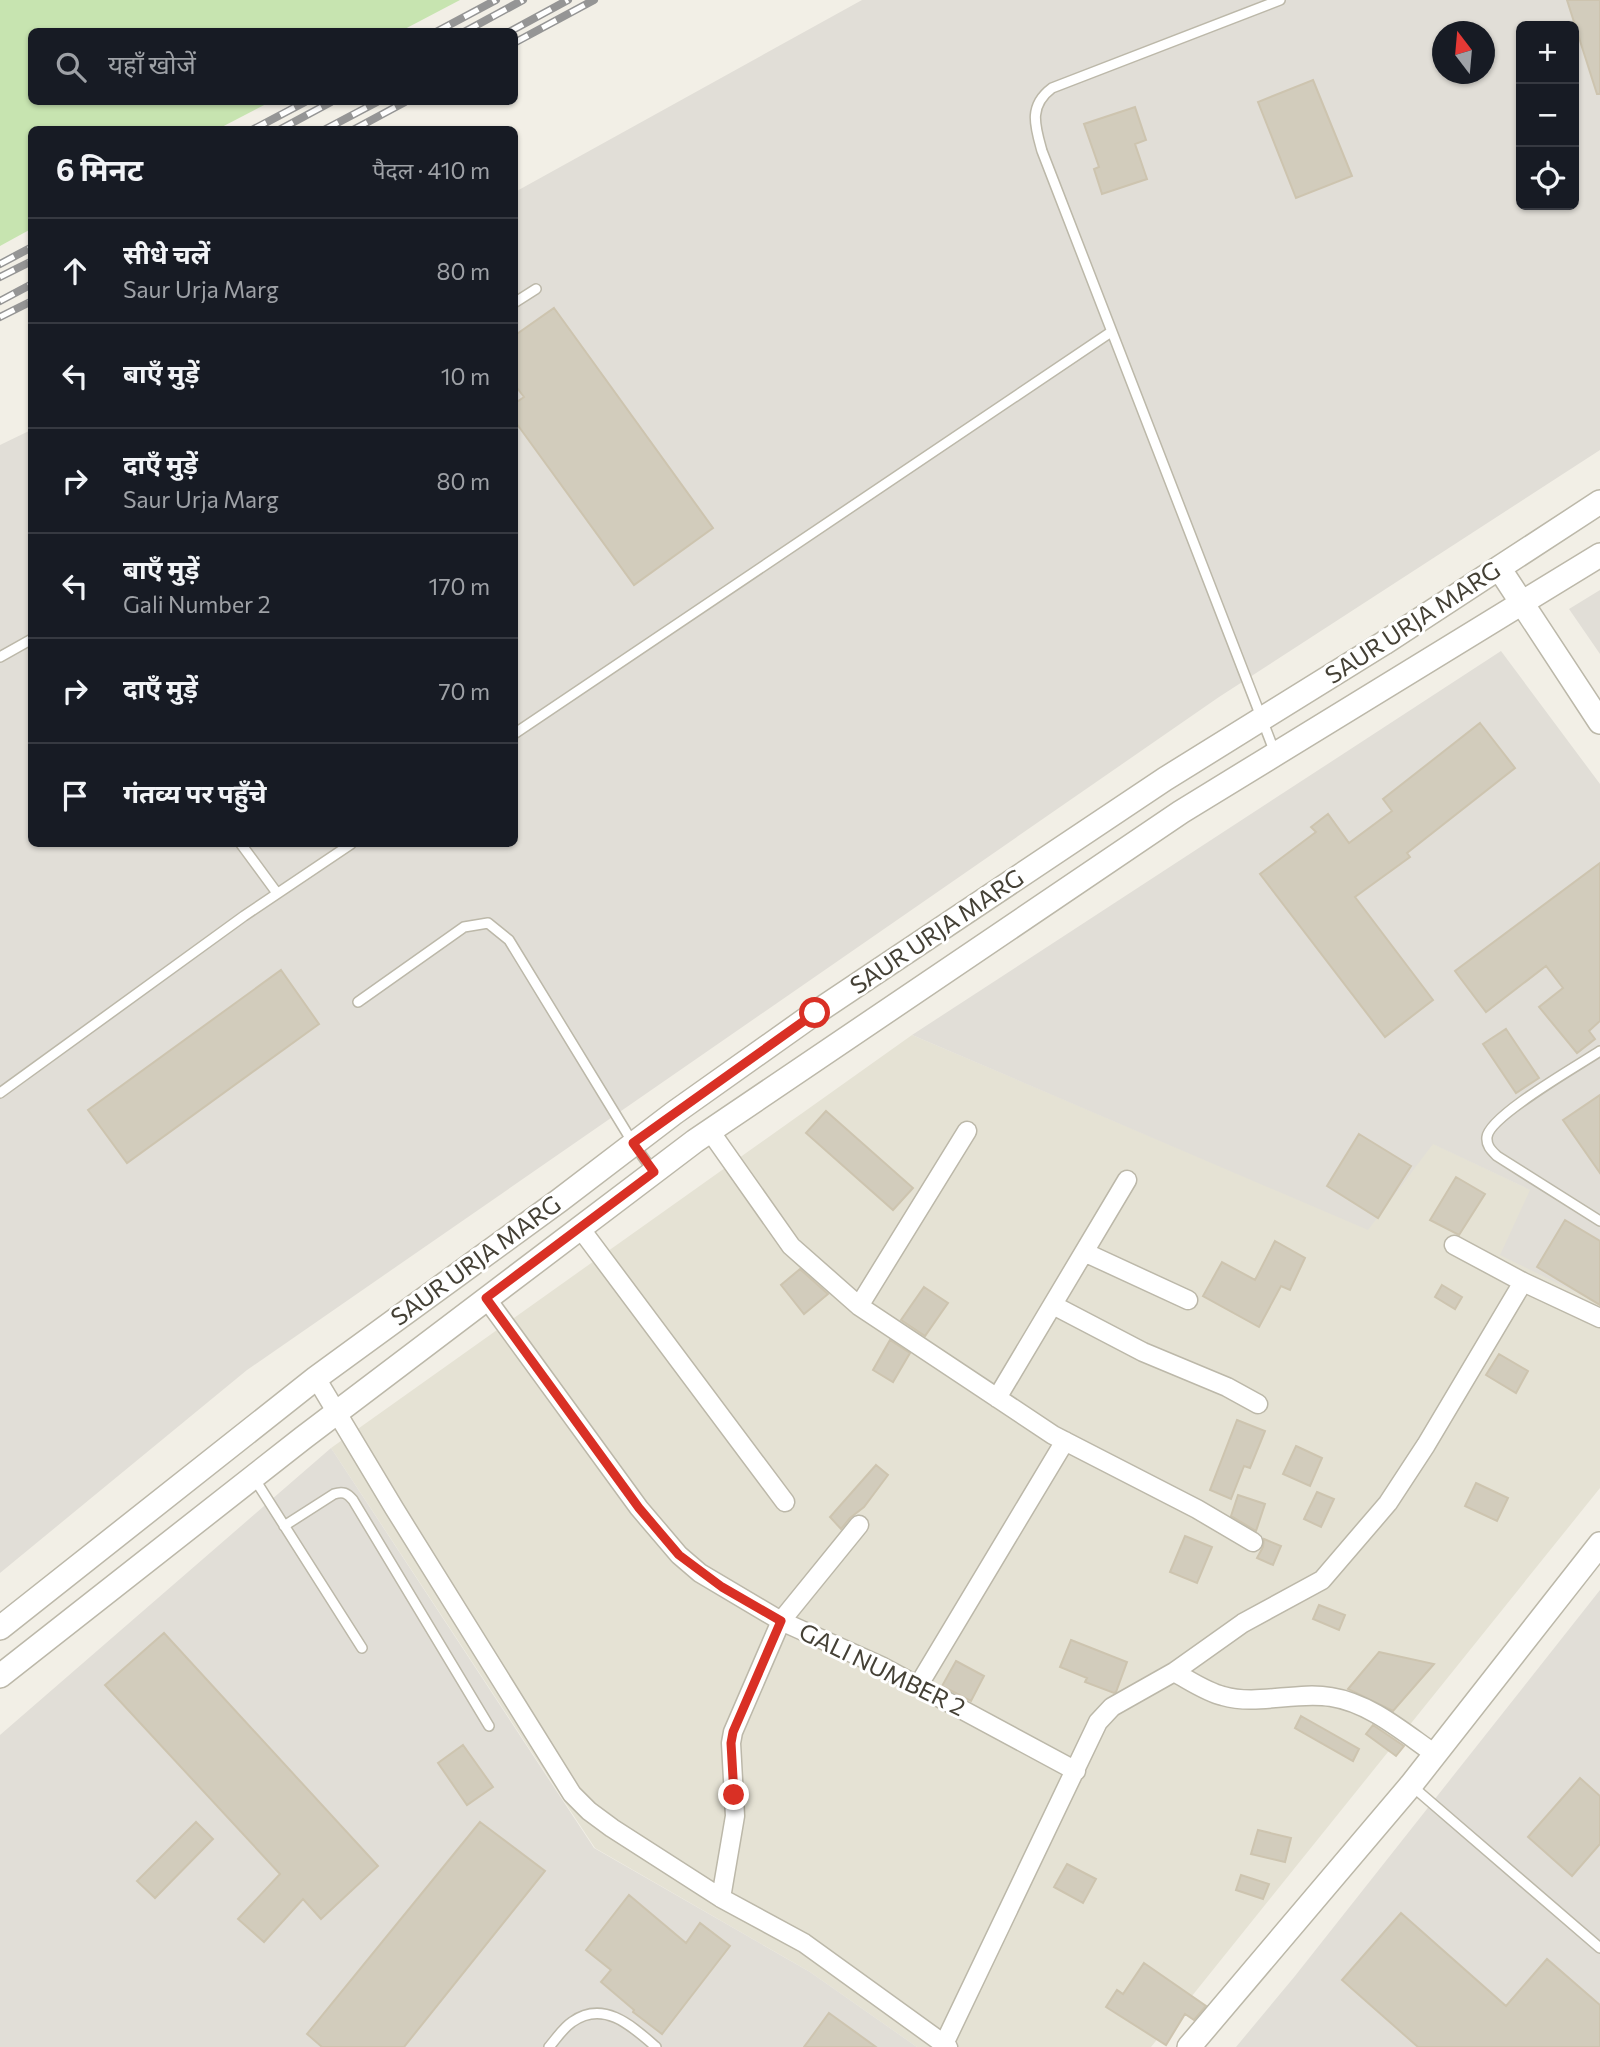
<!DOCTYPE html>
<html lang="hi">
<meta charset="utf-8">
<style>
:root{--surface:#171b24;--page:#242831;--text:#f1f3f6;--muted:#9ea1a6;--line:#363941}
body{margin:0;font-family:Commissioner,"Noto Sans Devanagari",sans-serif;background:var(--page);color:var(--text)}
.controls{position:absolute;right:21px;top:21px;display:grid;overflow:hidden;border-radius:10px;box-shadow:0 2px 5px #0004}
.controls button{width:63px;height:63px;display:grid;place-items:center;padding:0;border:0;border-bottom:2px solid var(--line);background:var(--surface);color:var(--text);font:35px sans-serif}
.compass{position:absolute;left:1432px;top:21px;width:63px;height:63px;border-radius:50%;background:var(--surface);box-shadow:0 2px 5px #0004;rotate:344deg}
.stop{position:absolute;width:21px;height:21px;margin:-16px;border:5px solid #d93025;border-radius:50%;background:#fff}
.stop.end{background:#d93025;border-color:#fff;box-shadow:0 2px 7px #0008}
.list{margin:0;padding:0;list-style:none}
h2{display:flex;justify-content:space-between;align-items:center;height:91px;margin:0;padding:0 28px;font-size:30px}
h2 small{font-size:23px;font-weight:400;color:var(--muted)}
.list li{display:grid;grid-template-columns:46px 1fr auto;gap:21px;align-items:center;box-sizing:border-box;height:105px;padding:0 28px;border-top:2px solid var(--line)}
.list b{display:block;font-size:26px;white-space:nowrap}
.list p{margin:0;font-size:23px;white-space:nowrap;color:var(--muted)}
.list em{font-size:23px;font-style:normal;color:var(--muted)}
.icon{flex:none;width:38px;height:38px;fill:none;stroke:currentColor;stroke-width:2;stroke-linecap:round;stroke-linejoin:round}
.map{position:relative;flex:none;width:1600px;height:2047px;overflow:hidden}
.search{position:absolute;background:var(--surface);box-shadow:0 2px 5px #0004;left:28px;top:28px;width:490px;height:77px;display:flex;align-items:center;gap:18px;box-sizing:border-box;padding:0 24px;border-radius:10px;color:var(--muted);font-size:26px}
.panel{position:absolute;background:var(--surface);box-shadow:0 2px 5px #0004;left:28px;top:126px;width:490px;height:721px;border-radius:10px}
.map>svg:first-child{display:block}
.residential{fill:#e5e2d4}
.industrial{fill:#e1ded7;fill-rule:evenodd}
.green{fill:#c7e4b0}
.building{fill:#d2ccbc;stroke:#cdc4af;stroke-width:2}
.lines{fill:none;stroke-linecap:round;stroke-linejoin:round}
.service-casing{stroke:#bcb8a9;stroke-width:12}
.minor-casing{stroke:#bcb8a9;stroke-width:21}
.tertiary-casing{stroke:#bcb8a9;stroke-width:26}
.service{stroke:#fff;stroke-width:9}
.minor{stroke:#fff;stroke-width:18}
.tertiary{stroke:#fff;stroke-width:23}
.rail-casing{stroke:#959595;stroke-width:8}
.rail{stroke:#fff;stroke-width:5;stroke-dasharray:16;stroke-linecap:butt}
.route{stroke:#d93025;stroke-width:9}
.labels{text-anchor:middle;stroke-width:6;stroke-linejoin:round;paint-order:stroke}
.street-label{font-size:24px;fill:#444035;stroke:#fff}
</style>
<div class="map">
<svg width="1600" height="2047" viewBox="0 0 1600 2047">
<rect width="100%" height="100%" fill="#f2efe6"/>
<path class="residential" d="M 912,1035 L 1368,1229 L 1432,1143 L 1531,1190 L 1600,1304 L 1600,1488 L 1151,2047 L 917,2047 L 810,1972 L 595,1848 L 331,1448 Z"/>
<path class="industrial" d="M 862,0 L 1600,0 L 1600,450 L 1219,697 L 247,1370 L 0,1573 L 0,445 L 31,430 L 32,844 L 514,844 L 515,192 ZM 1521,26 L 1574,26 L 1574,205 L 1521,205 ZM 1442,32 L 1484,32 L 1484,74 L 1442,74 Z
M 1600,590 L 1600,654 L 1569,609 Z
M 1501,651 L 1600,784 L 1600,1304 L 1500,1255 L 1530,1190 L 1433,1144 L 1368,1230 L 912,1035 Z
M 331,1448 L 594,1848 L 810,1972 L 917,2047 L 0,2047 L 0,1735 Z
M 1600,1590 L 1600,2047 L 1236,2047 L 1295,1976 Z"/>
<path class="green" d="M 0,0 L 460,0 L 401,31 L 32,32 L 32,102 L 270,102 L 218,129 L 32,130 L 31,229 L 0,246 Z"/>
<path class="building" d="M 1567,0 L 1600,0 L 1600,94 L 1597,94 Z
M 1313,80 L 1352,176 L 1296,198 L 1258,102 Z
M 1135,107 L 1146,140 L 1135,144 L 1147,179 L 1102,194 L 1094,169 L 1099,167 L 1084,124 Z
M 554,308 L 713,528 L 634,585 L 514,420 L 514,404 L 524,397 L 514,384 L 514,336 Z
M 1480,723 L 1515,768 L 1407,853 L 1410,857 L 1355,897 L 1433,1000 L 1385,1037 L 1260,874 L 1316,832 L 1311,827 L 1328,814 L 1349,843 L 1392,811 L 1383,799 Z
M 1600,863 L 1600,1021 L 1589,1031 L 1595,1039 L 1577,1053 L 1539,1007 L 1563,988 L 1546,966 L 1486,1012 L 1455,971 Z
M 281,970 L 319,1024 L 127,1163 L 88,1110 Z
M 1506,1029 L 1539,1078 L 1516,1093 L 1483,1044 Z
M 1600,1095 L 1600,1173 L 1563,1120 Z
M 826,1111 L 913,1188 L 893,1210 L 806,1133 Z
M 1359,1134 L 1411,1166 L 1378,1218 L 1327,1186 Z
M 1456,1177 L 1485,1194 L 1459,1235 L 1430,1220 Z
M 1565,1220 L 1600,1241 L 1600,1305 L 1537,1267 Z
M 1275,1241 L 1305,1258 L 1290,1290 L 1281,1286 L 1259,1327 L 1203,1296 L 1222,1262 L 1255,1280 Z
M 800,1269 L 828,1294 L 804,1314 L 781,1285 Z
M 1442,1285 L 1462,1297 L 1455,1309 L 1435,1297 Z
M 924,1287 L 948,1303 L 925,1336 L 901,1320 Z
M 890,1340 L 910,1353 L 893,1382 L 873,1370 Z
M 1499,1354 L 1528,1371 L 1516,1393 L 1486,1375 Z
M 1237,1420 L 1265,1431 L 1250,1468 L 1244,1466 L 1231,1499 L 1210,1490 Z
M 1296,1446 L 1322,1458 L 1310,1486 L 1283,1474 Z
M 876,1465 L 888,1475 L 864,1507 L 850,1518 L 841,1529 L 830,1517 Z
M 1476,1483 L 1508,1498 L 1497,1521 L 1465,1506 Z
M 1317,1492 L 1334,1499 L 1321,1527 L 1304,1519 Z
M 1238,1495 L 1265,1504 L 1256,1531 L 1231,1516 Z
M 1185,1536 L 1212,1547 L 1197,1583 L 1170,1572 Z
M 1264,1539 L 1281,1546 L 1273,1565 L 1257,1558 L 1263,1547 Z
M 1319,1605 L 1345,1615 L 1339,1630 L 1313,1619 Z
M 164,1633 L 378,1866 L 321,1919 L 303,1899 L 264,1942 L 238,1919 L 280,1874 L 105,1685 Z
M 1071,1640 L 1127,1662 L 1116,1692 L 1114,1693 L 1085,1682 L 1087,1678 L 1060,1667 Z
M 1379,1652 L 1434,1664 L 1393,1711 L 1348,1689 Z
M 956,1661 L 984,1676 L 971,1701 L 942,1686 Z
M 1301,1716 L 1359,1749 L 1353,1761 L 1295,1728 Z
M 1373,1725 L 1404,1746 L 1396,1756 L 1366,1734 Z
M 463,1745 L 493,1787 L 467,1805 L 438,1763 Z
M 1580,1778 L 1600,1796 L 1600,1844 L 1572,1876 L 1528,1837 Z
M 196,1822 L 213,1839 L 155,1898 L 137,1881 Z
M 480,1822 L 545,1871 L 404,2047 L 322,2047 L 307,2034 Z
M 1258,1830 L 1291,1838 L 1285,1862 L 1251,1854 Z
M 1067,1864 L 1096,1879 L 1083,1903 L 1054,1887 Z
M 1241,1875 L 1269,1884 L 1263,1899 L 1236,1890 Z
M 629,1895 L 686,1943 L 700,1923 L 730,1946 L 662,2034 L 633,2012 L 634,2010 L 601,1982 L 611,1970 L 586,1950 Z
M 1401,1913 L 1506,2006 L 1547,1959 L 1600,2005 L 1600,2047 L 1418,2047 L 1342,1980 Z
M 1144,1963 L 1206,2006 L 1194,2020 L 1185,2014 L 1166,2045 L 1106,2007 L 1117,1990 L 1123,1994 Z
M 829,2013 L 876,2047 L 804,2047 Z"/>
<g class="lines">
<defs>
<path id="service" d="M 514,303 L 536,289
M 0,657 L 32,639
M 514,734 L 1111,332
M 1275,753 L 1042,151 C 1035,126 1028,106 1052,88 L 1280,0
M 241,844 L 277,893
M 358,1002 L 464,927 L 488,923 L 509,940 L 633,1143 L 653,1171
M 1600,1051 C 1579,1065 1489,1116 1487,1137 C 1486,1146 1492,1151 1497,1156 L 1600,1221
M 0,1093 L 244,916 L 351,844
M 254,1478 L 362,1648
M 284,1526 L 334,1494 C 343,1491 347,1493 353,1500 L 489,1726
M 1412,1786 L 1600,1948
M 549,2047 C 556,2039 563,2028 572,2022 C 604,1999 633,2027 656,2047"/>
<path id="minor" d="M 710,1131 L 791,1246 L 859,1306 L 1053,1435 L 1197,1509 L 1253,1542
M 580,1228 L 785,1502
M 1454,1245 L 1523,1282 L 1600,1318
M 1084,1252 L 1188,1300
M 486,1298 L 639,1508 L 679,1555 L 700,1573 L 781,1621 L 881,1666 L 1076,1771
M 1053,1305 L 1143,1352 L 1227,1387 L 1258,1404
M 859,1306 L 967,1131
M 316,1378 L 394,1508 L 572,1794 L 589,1811 L 612,1828 L 721,1898 L 804,1943 L 948,2047
M 997,1398 L 1127,1180
M 1174,1672 C 1189,1680 1206,1692 1223,1696 C 1257,1706 1296,1691 1331,1697 C 1370,1703 1403,1732 1435,1754
M 918,1686 L 1065,1441
M 721,1898 L 735,1816 L 731,1743 L 733,1732 L 781,1621 L 859,1525
M 944,2044 L 1098,1722 L 1112,1707 L 1174,1672 L 1243,1623 L 1322,1580 L 1388,1503 L 1426,1445 L 1523,1282"/>
<path id="tertiary" d="M 1499,568 L 1600,722
M 0,1628 L 316,1378 L 560,1200 L 674,1113 L 815,1013 L 1165,779 L 1384,643 L 1600,502
M 0,1676 L 303,1438 L 695,1141 L 1181,812 L 1600,555
M 1189,2047 L 1411,1785 L 1600,1544"/>
</defs>
<use href="#service" class="service-casing"/>
<use href="#minor" class="minor-casing"/>
<use href="#tertiary" class="tertiary-casing"/>
<use href="#service" class="service"/>
<use href="#minor" class="minor"/>
<use href="#tertiary" class="tertiary"/>
<defs>
<path id="rail" d="M 436,32 L 496,0
M 464,32 L 523,0
M 509,32 L 568,0
M 514,43 L 594,0
M 252,130 L 305,102
M 279,130 L 331,102
M 324,130 L 377,102
M 353,130 L 405,102
M 0,264 L 32,247
M 0,277 L 32,261
M 0,301 L 32,284
M 0,317 L 32,301"/>
</defs>
<use href="#rail" class="rail-casing"/>
<use href="#rail" class="rail"/>
</g>
<g class="lines">
<path class="route" d="M 734,1795 L 731,1743 L 733,1732 L 781,1621 L 722,1587 L 679,1555 L 639,1508 L 486,1298 L 654,1172 L 633,1143 L 815,1013"/>
</g>
<g class="labels">
<g class="street-label">
<text transform="translate(1413 623) rotate(-33)" y="8">SAUR URJA MARG</text>
<text transform="translate(937 932) rotate(-34)" y="8">SAUR URJA MARG</text>
<text transform="translate(476 1261) rotate(-36)" y="8">SAUR URJA MARG</text>
<text transform="translate(882 1670) rotate(26)" y="8">GALI NUMBER 2</text>
</g>
</g>
</svg>
<div class="controls">
<button>+</button>
<button>−</button>
<button><svg class="icon" aria-label="locate" viewBox="0 0 24 24"><circle cx="12" cy="12" r="6"/><path d="M12 2v4M12 18v4M2 12h4M18 12h4"/></svg></button>
</div>
<svg class="compass" viewBox="-18 -18 36 36"><path d="M0-13l5 13h-10z" fill="#e53935"/><path d="M0 13l5-13h-10z" fill="#9ea1a6"/></svg>
<div class="stop" style="left:815px;top:1013px"></div>
<div class="stop end" style="left:734px;top:1795px"></div>
<div class="search"><svg class="icon" aria-label="search" viewBox="0 0 24 24"><circle cx="10" cy="10" r="6"/><path d="M15 15l6 6"/></svg>यहाँ खोजें</div>
<section class="panel">
<h2>6 मिनट<small>पैदल · 410 m</small></h2>
<ul class="list">
<li><svg class="icon" aria-label="ahead" viewBox="0 0 24 24"><path d="M12 20V5M6 11l6-6 6 6"/></svg><div><b>सीधे चलें</b><p>Saur Urja Marg</p></div><em>80 m</em></li>
<li><svg class="icon" aria-label="left" viewBox="0 0 24 24"><path d="M17 20v-9H6M10 6l-5 5 5 5"/></svg><div><b>बाएँ मुड़ें</b></div><em>10 m</em></li>
<li><svg class="icon" aria-label="right" viewBox="0 0 24 24"><path d="M7 20v-9h11M14 6l5 5-5 5"/></svg><div><b>दाएँ मुड़ें</b><p>Saur Urja Marg</p></div><em>80 m</em></li>
<li><svg class="icon" aria-label="left" viewBox="0 0 24 24"><path d="M17 20v-9H6M10 6l-5 5 5 5"/></svg><div><b>बाएँ मुड़ें</b><p>Gali Number 2</p></div><em>170 m</em></li>
<li><svg class="icon" aria-label="right" viewBox="0 0 24 24"><path d="M7 20v-9h11M14 6l5 5-5 5"/></svg><div><b>दाएँ मुड़ें</b></div><em>70 m</em></li>
<li><svg class="icon" aria-label="arrive" viewBox="0 0 24 24"><path d="M6 21V4h12l-3 4 3 4H6"/></svg><div><b>गंतव्य पर पहुँचे</b></div></li>
</ul>
</section>
</div>
